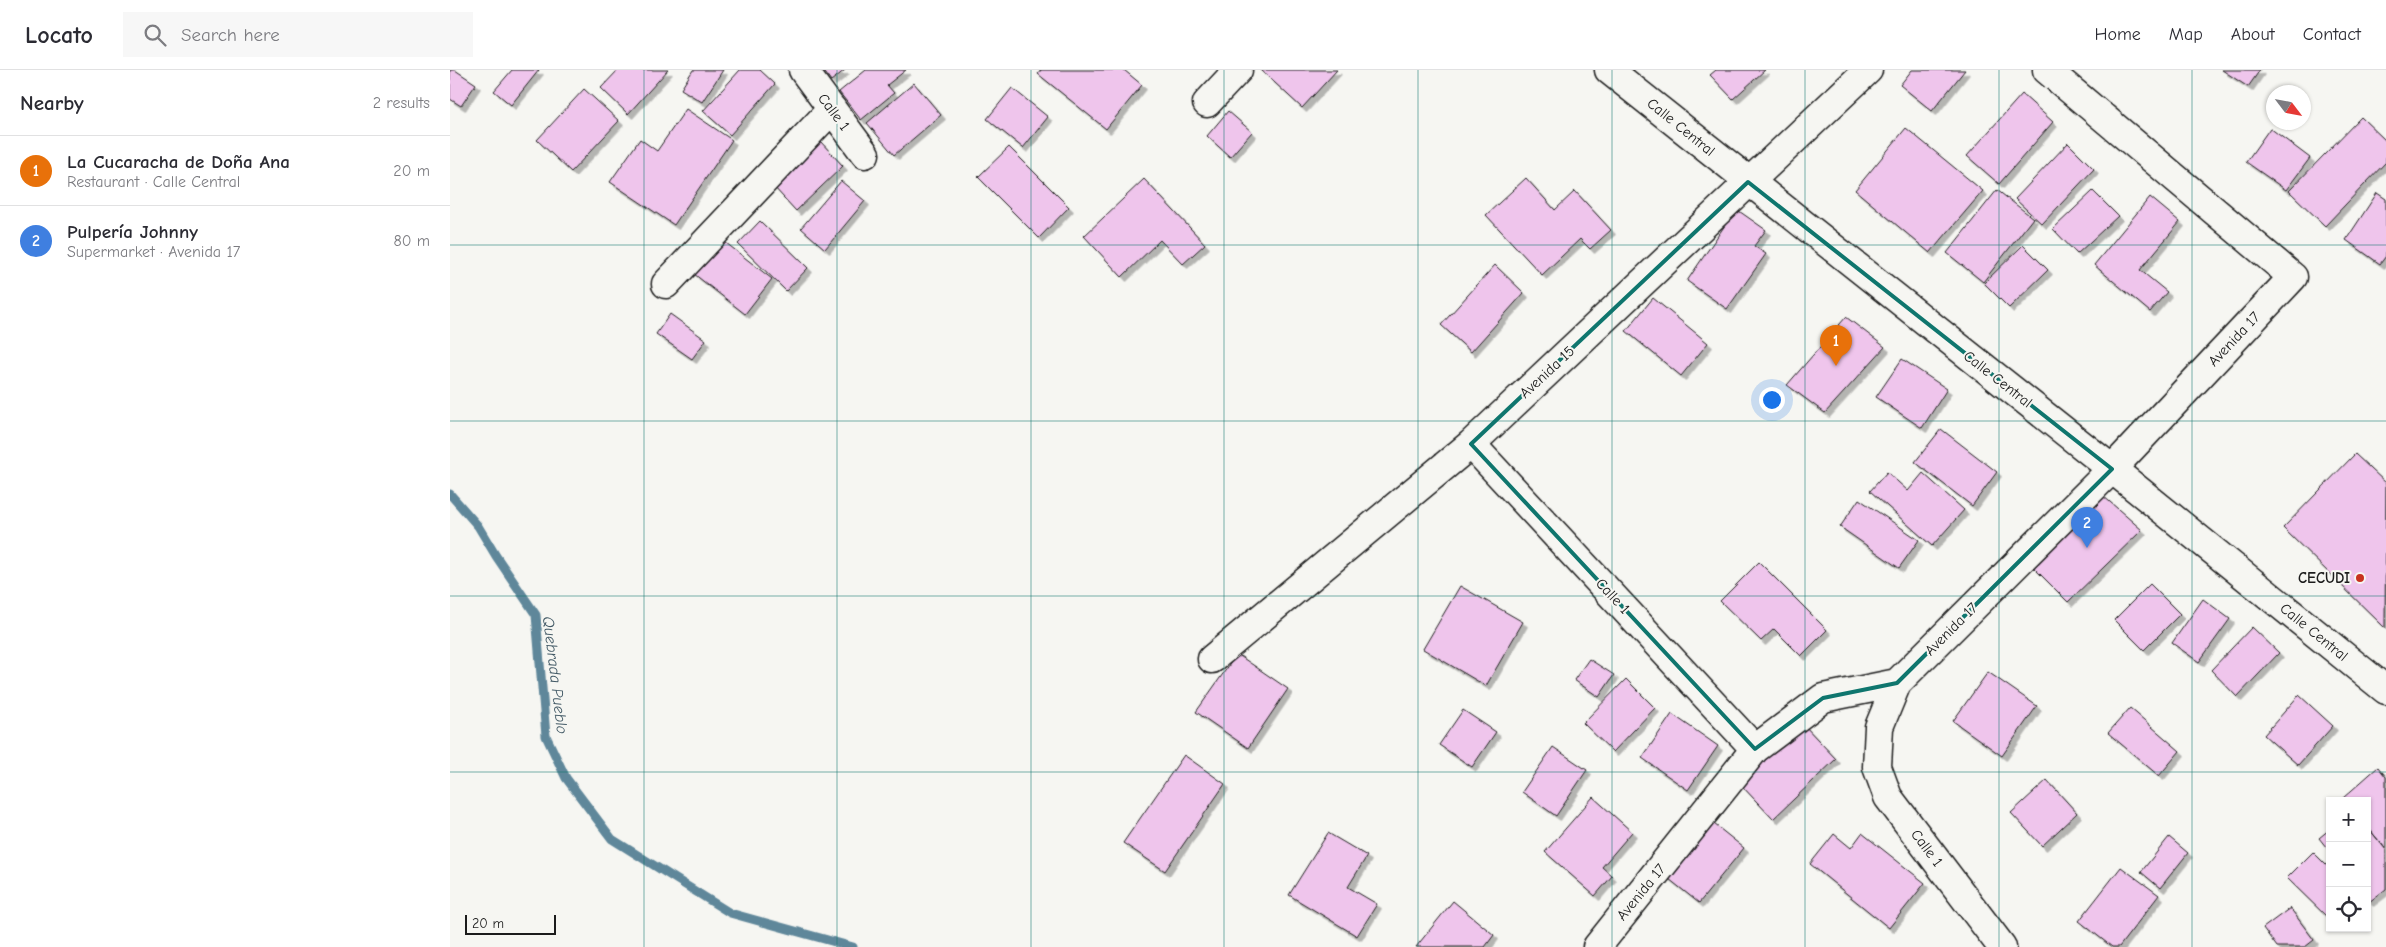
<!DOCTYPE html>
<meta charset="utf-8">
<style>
:root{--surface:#fff;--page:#f7f7f7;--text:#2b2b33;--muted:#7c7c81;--line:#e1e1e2;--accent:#c8321e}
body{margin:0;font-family:"Comic Neue",sans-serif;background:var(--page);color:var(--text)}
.controls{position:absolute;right:15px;bottom:15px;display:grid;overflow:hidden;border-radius:0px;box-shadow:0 1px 4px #0004}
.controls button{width:45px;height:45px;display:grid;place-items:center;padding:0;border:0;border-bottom:1px solid var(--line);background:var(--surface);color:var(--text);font:25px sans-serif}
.compass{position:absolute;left:1816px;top:15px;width:45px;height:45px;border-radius:50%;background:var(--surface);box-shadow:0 1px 4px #0004;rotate:122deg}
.scale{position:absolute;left:15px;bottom:12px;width:91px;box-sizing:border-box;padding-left:5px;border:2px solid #1c1c1c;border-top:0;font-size:14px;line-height:18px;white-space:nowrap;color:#1c1c1c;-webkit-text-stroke:4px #f6f6f2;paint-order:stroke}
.you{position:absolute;left:1321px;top:329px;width:18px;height:18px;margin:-12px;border:4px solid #fff;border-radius:50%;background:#1a73e8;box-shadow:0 0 0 8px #1a73e833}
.badge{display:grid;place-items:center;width:32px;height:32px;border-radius:50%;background:var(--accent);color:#fff;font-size:16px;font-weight:700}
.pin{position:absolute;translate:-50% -41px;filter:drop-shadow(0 1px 2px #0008)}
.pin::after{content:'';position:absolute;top:26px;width:18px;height:15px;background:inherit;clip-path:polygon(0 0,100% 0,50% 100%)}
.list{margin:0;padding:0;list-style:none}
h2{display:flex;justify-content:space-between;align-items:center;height:65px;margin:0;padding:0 20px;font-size:21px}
h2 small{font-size:16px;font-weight:400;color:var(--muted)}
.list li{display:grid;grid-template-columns:32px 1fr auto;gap:15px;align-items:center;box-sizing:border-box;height:70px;padding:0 20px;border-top:1px solid var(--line)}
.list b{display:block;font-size:19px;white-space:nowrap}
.list p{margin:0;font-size:16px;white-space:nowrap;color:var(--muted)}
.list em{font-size:16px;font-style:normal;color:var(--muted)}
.icon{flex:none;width:28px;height:28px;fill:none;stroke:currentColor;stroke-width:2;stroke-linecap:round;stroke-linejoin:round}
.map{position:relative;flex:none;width:1936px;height:877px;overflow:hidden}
header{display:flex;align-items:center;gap:30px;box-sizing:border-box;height:70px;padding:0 25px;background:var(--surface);border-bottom:1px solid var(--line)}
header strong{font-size:24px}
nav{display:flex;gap:28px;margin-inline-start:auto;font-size:18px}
.search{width:350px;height:45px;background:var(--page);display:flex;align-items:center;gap:12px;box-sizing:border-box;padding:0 18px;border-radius:0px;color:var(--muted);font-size:19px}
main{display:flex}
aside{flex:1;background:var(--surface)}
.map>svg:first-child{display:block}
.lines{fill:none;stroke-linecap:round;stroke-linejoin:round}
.stream{stroke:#5f879a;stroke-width:9}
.building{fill:#efc5ec;stroke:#1c1c1c;filter:url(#shadow)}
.street-casing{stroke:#1c1c1c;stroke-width:31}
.street{stroke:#f6f6f2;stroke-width:28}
.marked{fill:none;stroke:#0f766e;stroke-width:4;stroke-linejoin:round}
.grid{fill:none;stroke:#0f766e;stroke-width:1;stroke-opacity:0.55}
.poi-dot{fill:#c8321e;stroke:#f6f6f2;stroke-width:2}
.labels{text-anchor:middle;stroke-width:4;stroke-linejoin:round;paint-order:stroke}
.street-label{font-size:15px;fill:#1c1c1c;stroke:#f6f6f2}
.poi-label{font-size:15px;font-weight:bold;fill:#1c1c1c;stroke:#f6f6f2;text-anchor:end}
.water-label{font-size:16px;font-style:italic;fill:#435a66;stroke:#f6f6f2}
</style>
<header>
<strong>Locato</strong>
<div class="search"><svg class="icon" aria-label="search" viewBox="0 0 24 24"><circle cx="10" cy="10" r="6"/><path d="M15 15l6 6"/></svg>Search here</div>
<nav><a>Home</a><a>Map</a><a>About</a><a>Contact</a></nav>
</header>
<main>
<aside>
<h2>Nearby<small>2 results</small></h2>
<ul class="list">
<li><span class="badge" style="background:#e8710a">1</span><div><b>La Cucaracha de Doña Ana</b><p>Restaurant · Calle Central</p></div><em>20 m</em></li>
<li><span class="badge" style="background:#3f7fe0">2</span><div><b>Pulpería Johnny</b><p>Supermarket · Avenida 17</p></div><em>80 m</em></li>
</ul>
</aside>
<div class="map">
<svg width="1936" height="877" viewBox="0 0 1936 877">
<defs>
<filter id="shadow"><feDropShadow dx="4.5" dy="4.5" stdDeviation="0" flood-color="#0004"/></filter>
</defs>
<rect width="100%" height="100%" fill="#f6f6f2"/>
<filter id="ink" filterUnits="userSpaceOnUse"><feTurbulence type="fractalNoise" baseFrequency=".02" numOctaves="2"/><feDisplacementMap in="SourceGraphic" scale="10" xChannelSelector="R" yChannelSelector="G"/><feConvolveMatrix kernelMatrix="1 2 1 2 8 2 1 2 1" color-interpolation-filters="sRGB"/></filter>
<g filter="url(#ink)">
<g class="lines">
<path class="stream" d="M 0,424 L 28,456 L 46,486 L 86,545 L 96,666 L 116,708 L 162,769 L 280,843 L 403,877"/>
</g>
<path class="building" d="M 0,0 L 5,0 L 26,14 L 11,36 L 0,29 Z
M 62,0 L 89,0 L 61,35 L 44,21 Z
M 168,0 L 218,0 L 178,44 L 151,18 Z
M 243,0 L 273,0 L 252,32 L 231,19 Z
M 290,0 L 310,0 L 325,14 L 280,65 L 253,41 Z
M 373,0 L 395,0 L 381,11 Z
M 416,0 L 456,0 L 437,15 L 444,23 L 411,50 L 389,22 Z
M 591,0 L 674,0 L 692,15 L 656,59 L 588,4 Z
M 811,0 L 887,0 L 852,38 Z
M 1266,0 L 1315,0 L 1283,29 L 1260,5 Z
M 1462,0 L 1515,0 L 1482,41 L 1450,15 Z
M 1772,0 L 1810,0 L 1798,17 Z
M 464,13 L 491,45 L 444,85 L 417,53 Z
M 562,18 L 598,47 L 573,78 L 537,49 Z
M 134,19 L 169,51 L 121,102 L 87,70 Z
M 1572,24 L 1603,52 L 1549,114 L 1517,86 Z
M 236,39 L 282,70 L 224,155 L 160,112 L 190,69 L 207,81 Z
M 778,41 L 802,62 L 780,87 L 757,66 Z
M 1911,47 L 1936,71 L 1936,92 L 1875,156 L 1839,121 Z
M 1456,58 L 1533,121 L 1480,183 L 1405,120 Z
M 1820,58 L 1860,88 L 1836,120 L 1796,92 Z
M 370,71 L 393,96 L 346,141 L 323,116 Z
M 1618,73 L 1644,99 L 1592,154 L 1565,129 Z
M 559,77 L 619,137 L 589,168 L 528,107 Z
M 1076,108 L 1105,140 L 1125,121 L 1161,160 L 1140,179 L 1130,169 L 1092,205 L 1036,145 Z
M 694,109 L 755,174 L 733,194 L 710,170 L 672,207 L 634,166 Z
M 391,111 L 415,131 L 375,179 L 351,158 Z
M 1547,120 L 1583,148 L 1533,212 L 1497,183 Z
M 1643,121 L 1668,146 L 1627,184 L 1603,159 Z
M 1927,123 L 1936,129 L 1936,186 L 1930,194 L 1896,170 Z
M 1700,127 L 1730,152 L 1690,200 L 1717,222 L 1700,242 L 1644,195 Z
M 1286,139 L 1316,160 L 1304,176 L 1316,184 L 1277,239 L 1237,211 Z
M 310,151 L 358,198 L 336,221 L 288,174 Z
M 271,169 L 322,209 L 295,244 L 244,204 Z
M 1573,175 L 1598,200 L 1559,238 L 1534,213 Z
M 1045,195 L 1074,223 L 1021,282 L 991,255 Z
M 1203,228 L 1258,273 L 1231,306 L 1176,261 Z
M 220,244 L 256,270 L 242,289 L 206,264 Z
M 1396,247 L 1435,277 L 1375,343 L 1337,315 Z
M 1452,289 L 1497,319 L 1472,358 L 1426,327 Z
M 1491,359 L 1547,402 L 1522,436 L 1465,392 Z
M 1905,384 L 1936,413 L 1935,558 L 1833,458 Z
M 1437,402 L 1458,421 L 1473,403 L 1514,440 L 1482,476 L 1420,421 Z
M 1652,425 L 1692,460 L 1618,532 L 1582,496 Z
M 1409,429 L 1469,470 L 1449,498 L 1390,457 Z
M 1309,492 L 1377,560 L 1351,586 L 1324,559 L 1311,571 L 1270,531 Z
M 1700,514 L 1730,544 L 1694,580 L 1664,550 Z
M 1010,516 L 1073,552 L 1036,616 L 973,579 Z
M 1753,529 L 1780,549 L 1749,592 L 1722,573 Z
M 1802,557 L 1829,583 L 1787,627 L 1761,600 Z
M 787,584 L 838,619 L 798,678 L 746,642 Z
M 1139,589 L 1164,605 L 1149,627 L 1124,610 Z
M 1538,602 L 1587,636 L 1552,686 L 1503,651 Z
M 1176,609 L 1205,638 L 1163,682 L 1133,653 Z
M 1849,625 L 1883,656 L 1848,695 L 1814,665 Z
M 1680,638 L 1730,681 L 1709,706 L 1658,663 Z
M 1013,640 L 1046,662 L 1022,697 L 989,675 Z
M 1222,644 L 1268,676 L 1238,720 L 1192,688 Z
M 1353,654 L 1386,689 L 1323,749 L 1290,714 Z
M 1103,677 L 1137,700 L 1106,746 L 1072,722 Z
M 734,685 L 775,714 L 715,801 L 673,773 Z
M 1928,697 L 1936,707 L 1936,779 L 1917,757 L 1917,731 L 1895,731 L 1893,728 Z
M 1597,710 L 1627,743 L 1592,776 L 1561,743 Z
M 1143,727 L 1182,762 L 1152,797 L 1162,806 L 1145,826 L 1095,782 Z
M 1259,750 L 1294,778 L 1249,833 L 1214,805 Z
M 1917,756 L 1936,780 L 1936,819 L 1919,832 L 1917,830 Z
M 1880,759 L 1880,782 L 1869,768 Z
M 878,763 L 917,786 L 898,817 L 927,834 L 907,866 L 839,825 Z
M 1412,763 L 1475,813 L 1439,858 L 1360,794 L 1384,764 L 1401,778 Z
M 1719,767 L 1738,783 L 1710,818 L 1691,802 Z
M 1863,782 L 1880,799 L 1880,850 L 1837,808 Z
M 1671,797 L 1709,825 L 1669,877 L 1662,877 L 1629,851 Z
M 1003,831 L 1044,865 L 1035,877 L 966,877 Z
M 1840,838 L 1864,870 L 1855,877 L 1827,877 L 1813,858 Z"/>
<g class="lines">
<defs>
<path id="street" d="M 353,0 L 415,84
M 1159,0 L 1662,399 L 1936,620
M 757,33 L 788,0
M 216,214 L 382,39
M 1021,374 L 1305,679
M 762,589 L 1021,374 L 1418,0
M 1447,613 L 1429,657 L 1427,697 L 1438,727 L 1552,877
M 1147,877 L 1305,679 L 1373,628 L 1447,613 L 1662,399 L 1843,207 L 1597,0"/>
</defs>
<use href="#street" class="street-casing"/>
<use href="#street" class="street"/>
</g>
</g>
<path class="marked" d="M 1298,112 L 1662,399 L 1447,613 L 1373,628 L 1305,679 L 1021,374 Z"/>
<path class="grid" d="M 194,0 L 194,877M 387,0 L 387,877M 581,0 L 581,877M 774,0 L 774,877M 968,0 L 968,877M 1162,0 L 1162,877M 1355,0 L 1355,877M 1549,0 L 1549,877M 1742,0 L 1742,877M 0,175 L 1936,175M 0,351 L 1936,351M 0,526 L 1936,526M 0,702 L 1936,702"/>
<circle class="poi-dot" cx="1910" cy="508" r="5"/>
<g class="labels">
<g class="street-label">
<text transform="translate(384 42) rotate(53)" y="5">Calle 1</text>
<text transform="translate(1231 57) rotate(39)" y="5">Calle Central</text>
<text transform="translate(1784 269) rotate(-47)" y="5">Avenida 17</text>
<text transform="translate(1097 302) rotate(-43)" y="5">Avenida 15</text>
<text transform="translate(1548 309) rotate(38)" y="5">Calle Central</text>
<text transform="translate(1163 526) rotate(47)" y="5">Calle 1</text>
<text transform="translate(1501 559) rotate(-45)" y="5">Avenida 17</text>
<text transform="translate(1864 562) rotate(39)" y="5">Calle Central</text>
<text transform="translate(1477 778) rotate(53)" y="5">Calle 1</text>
<text transform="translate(1191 822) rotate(-51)" y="5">Avenida 17</text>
</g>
<g class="poi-label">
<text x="1900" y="513">CECUDI</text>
</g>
<g class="water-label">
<text transform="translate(106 605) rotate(83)" y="6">Quebrada Pueblo</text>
</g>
</g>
</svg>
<div class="controls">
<button>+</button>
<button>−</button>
<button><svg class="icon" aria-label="locate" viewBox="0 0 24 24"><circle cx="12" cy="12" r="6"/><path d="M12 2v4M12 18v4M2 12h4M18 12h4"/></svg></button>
</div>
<svg class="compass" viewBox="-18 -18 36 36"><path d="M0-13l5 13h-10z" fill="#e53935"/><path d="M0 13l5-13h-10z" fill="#7c7c81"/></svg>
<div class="scale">20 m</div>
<div class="you"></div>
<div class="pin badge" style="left:1386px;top:296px;background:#e8710a">1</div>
<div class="pin badge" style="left:1637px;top:478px;background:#3f7fe0">2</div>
</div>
</main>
